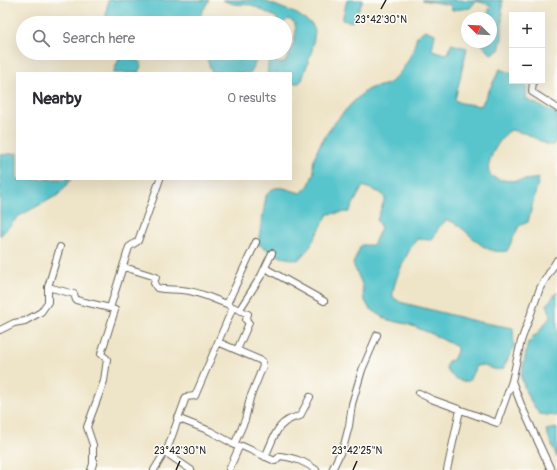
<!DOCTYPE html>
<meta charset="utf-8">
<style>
:root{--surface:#fff;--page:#f2f2f3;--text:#2b2b33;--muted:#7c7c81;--line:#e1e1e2}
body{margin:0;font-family:Pangolin,sans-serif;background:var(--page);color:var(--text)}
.controls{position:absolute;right:12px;top:12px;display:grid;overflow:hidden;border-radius:0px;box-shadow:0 4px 16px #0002}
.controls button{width:36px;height:36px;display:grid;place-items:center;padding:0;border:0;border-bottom:1px solid var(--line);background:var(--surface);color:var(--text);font:20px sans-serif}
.compass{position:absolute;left:461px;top:12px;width:36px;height:36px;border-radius:50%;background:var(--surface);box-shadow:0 4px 16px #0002;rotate:294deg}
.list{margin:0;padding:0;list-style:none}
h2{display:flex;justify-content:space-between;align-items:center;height:52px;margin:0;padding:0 16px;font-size:17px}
h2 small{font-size:13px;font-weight:400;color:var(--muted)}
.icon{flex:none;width:22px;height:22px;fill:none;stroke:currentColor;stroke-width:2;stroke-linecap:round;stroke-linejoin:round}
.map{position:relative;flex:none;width:557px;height:470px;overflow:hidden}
.search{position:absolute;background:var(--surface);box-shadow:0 4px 16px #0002;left:16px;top:16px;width:276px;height:44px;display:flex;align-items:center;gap:10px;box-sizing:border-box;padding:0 14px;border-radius:22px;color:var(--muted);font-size:15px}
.panel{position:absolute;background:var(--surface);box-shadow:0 4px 16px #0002;left:16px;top:72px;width:276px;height:108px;border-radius:0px}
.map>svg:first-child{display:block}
.water{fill:#58c5cc;stroke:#3a7074}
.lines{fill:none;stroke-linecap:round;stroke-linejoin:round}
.minor-casing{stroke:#666258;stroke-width:8}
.minor{stroke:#fff;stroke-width:6}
.ticks{fill:none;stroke:#1c1c1c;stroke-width:1.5}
.ticks-label{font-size:10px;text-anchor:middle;fill:#1c1c1c;stroke:#fdfcf7;stroke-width:3;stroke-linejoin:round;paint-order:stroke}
</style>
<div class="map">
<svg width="557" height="470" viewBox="0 0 557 470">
<rect width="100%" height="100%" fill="#fdfcf7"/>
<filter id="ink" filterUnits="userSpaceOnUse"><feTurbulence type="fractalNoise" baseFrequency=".025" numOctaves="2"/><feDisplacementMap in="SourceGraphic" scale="8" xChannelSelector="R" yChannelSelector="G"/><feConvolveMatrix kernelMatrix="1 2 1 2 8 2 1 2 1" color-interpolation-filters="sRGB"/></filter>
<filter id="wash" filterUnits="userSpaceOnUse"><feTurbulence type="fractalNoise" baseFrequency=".012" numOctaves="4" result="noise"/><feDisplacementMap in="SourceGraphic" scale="16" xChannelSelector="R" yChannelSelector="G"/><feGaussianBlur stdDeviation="0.9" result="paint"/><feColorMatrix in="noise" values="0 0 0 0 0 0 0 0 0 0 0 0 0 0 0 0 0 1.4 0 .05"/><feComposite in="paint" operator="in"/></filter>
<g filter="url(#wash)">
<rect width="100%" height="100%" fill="#eee4c7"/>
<path class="water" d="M 108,0 L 209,0 L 196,23 L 110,23 L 106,16 Z
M 222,0 L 262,0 L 297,14 L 312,24 L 315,31 L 312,50 L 302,80 L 299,83 L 291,83 L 291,73 L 267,73 L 269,59 L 263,53 L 274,53 L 276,63 L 284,63 C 291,55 299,31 294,22 L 288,19 L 284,23 L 278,23 L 277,18 L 252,5 L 234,4 Z
M 347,0 L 363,0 L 352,22 L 342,20 Z
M 422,0 L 502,0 L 502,38 L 499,50 L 491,54 L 480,42 L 491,42 L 491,18 L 483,18 L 487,16 L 491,5 L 476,1 L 470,8 L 452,10 L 450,5 Z
M 425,30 L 435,34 L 432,50 L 445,54 L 449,52 L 451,44 L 467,48 L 455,100 L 461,103 L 481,106 L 500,69 L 512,73 L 512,81 L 527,81 L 526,99 L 557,114 L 557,138 L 553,145 L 548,145 L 527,134 L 511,130 C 501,135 477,172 495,178 C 507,183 526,180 539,178 L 528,222 L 519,226 L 507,251 C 479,256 470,227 447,220 L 439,227 L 432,240 L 417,239 C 409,248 391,285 393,297 L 400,302 L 479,322 L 513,328 L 514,346 L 503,369 C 493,372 485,363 476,366 L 469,381 C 460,383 449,376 446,368 L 448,361 L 453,360 L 457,351 L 457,347 L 430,333 L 407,324 L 388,320 L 369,308 L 364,299 L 362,284 L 353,264 L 361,245 L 373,245 L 381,228 L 377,220 L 385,198 L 381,193 L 363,186 L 349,212 L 328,214 L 309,248 L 298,260 L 281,257 L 258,244 L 266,196 C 275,181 287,190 301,193 L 309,185 L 314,172 C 306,151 350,102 367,90 C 374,85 384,88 392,81 C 405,69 413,54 417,36 Z
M 205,53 L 262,53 L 258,56 L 251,73 L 212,73 Z
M 121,54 L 142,63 L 138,73 L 113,73 Z
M 17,153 L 17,179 L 72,179 L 58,195 L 19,216 L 0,236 L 0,155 Z
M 557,292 L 557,416 L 539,414 L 527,395 L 521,377 L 528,342 L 531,342 L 533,336 L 536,335 L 551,316 L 547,304 Z
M 557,428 L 557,458 L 546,430 Z"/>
</g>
<g filter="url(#ink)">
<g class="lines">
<defs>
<path id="minor" d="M 533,81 L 532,92 L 557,108
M 124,267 L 156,277 L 154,283 L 157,288 C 166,290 173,289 182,290 C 198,291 213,299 227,304
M 265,268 L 324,301
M 48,287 L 74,294 L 76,300 L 110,308
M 230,306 L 227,304 L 256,242
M 240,309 L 261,276 L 272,253
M 0,330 L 14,323 L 25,321 L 41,312 L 48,302 L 48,287 L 60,247
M 218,342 L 262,361 L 263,366 L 250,398 L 245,420 L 234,445
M 419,393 L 431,399 L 497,423 L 512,381
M 177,418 L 210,431 L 239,447 L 242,446 L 275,461 L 280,456 C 295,458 304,461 316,470
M 165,452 L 191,470
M 265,457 C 275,436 276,421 300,416 L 310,397
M 91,470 L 93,464 L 93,445 L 87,427 L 104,381 L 107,359 L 101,354 L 115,310 L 110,308 L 129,247 L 138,241 L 160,179
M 154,470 L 168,447 L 186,397 L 195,396 L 233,307 L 248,314 L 246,320 L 249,323 L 237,350
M 229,470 L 239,447
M 332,470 L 344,445 L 349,426 L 352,404 L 362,370 L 377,335
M 447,470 L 460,410
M 551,470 L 522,407 L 512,381 L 521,341 L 529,319 L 540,288 L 557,260"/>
</defs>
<use href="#minor" class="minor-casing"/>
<use href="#minor" class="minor"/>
</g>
</g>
<path class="ticks" d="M 381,9 L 386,0M 176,470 L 180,461M 353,470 L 357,461"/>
<g class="ticks-label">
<text x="381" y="23">23°42'30"N</text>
<text x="180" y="454">23°42'30"N</text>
<text x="357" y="454">23°42'25"N</text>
</g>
</svg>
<div class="controls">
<button>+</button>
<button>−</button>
</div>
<svg class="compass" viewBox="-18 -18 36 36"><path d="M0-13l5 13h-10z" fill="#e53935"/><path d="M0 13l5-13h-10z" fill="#7c7c81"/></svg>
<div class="search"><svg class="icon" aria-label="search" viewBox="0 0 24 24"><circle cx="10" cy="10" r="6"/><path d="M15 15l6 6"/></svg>Search here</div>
<section class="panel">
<h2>Nearby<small>0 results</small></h2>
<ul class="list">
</ul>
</section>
</div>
